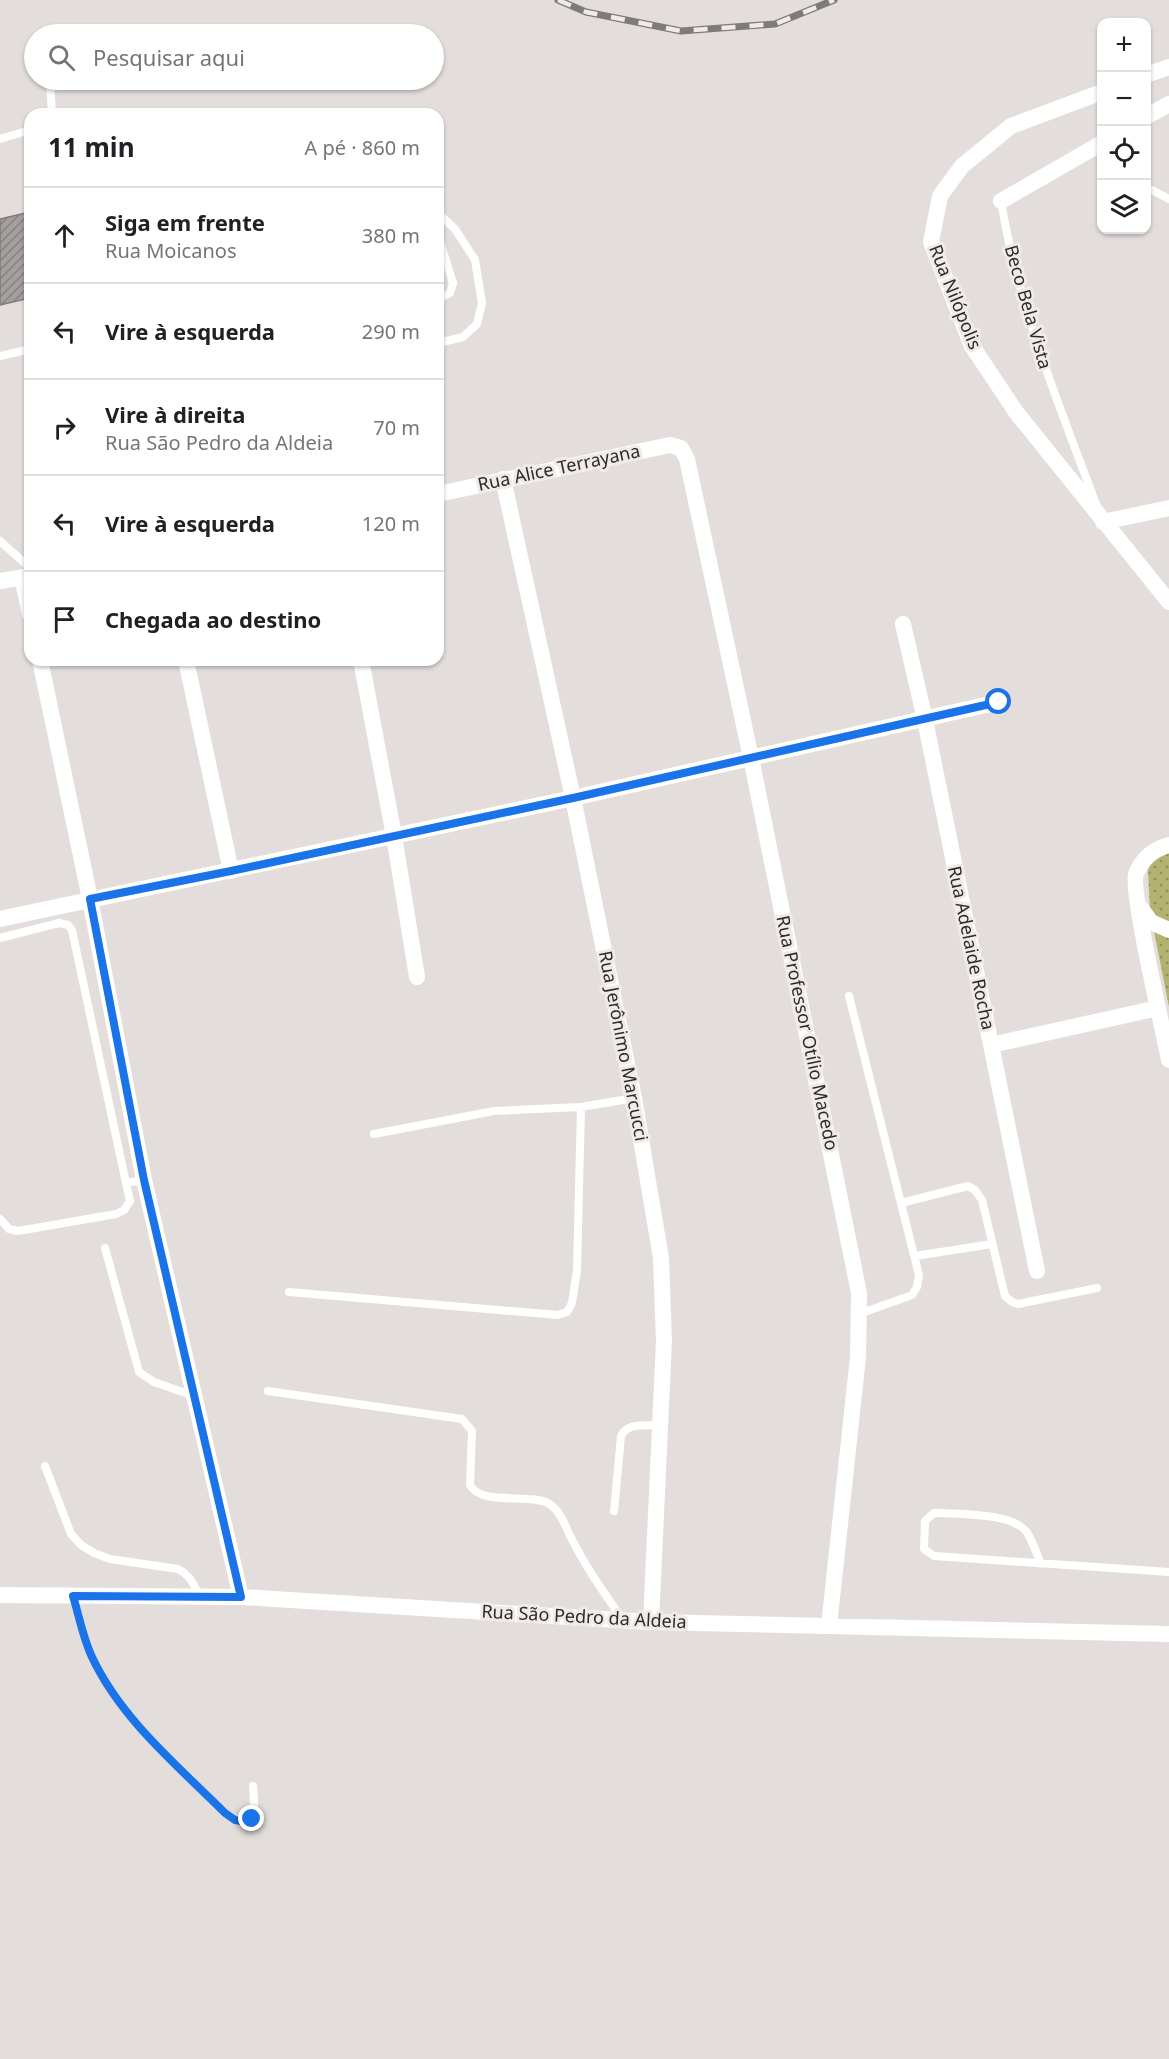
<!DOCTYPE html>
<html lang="pt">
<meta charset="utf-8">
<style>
:root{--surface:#fff;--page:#f2f2f2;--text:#202124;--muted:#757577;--line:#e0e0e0}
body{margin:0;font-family:"Noto Sans",sans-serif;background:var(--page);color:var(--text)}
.controls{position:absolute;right:18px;top:18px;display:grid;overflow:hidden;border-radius:12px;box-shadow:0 2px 4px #0004}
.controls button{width:54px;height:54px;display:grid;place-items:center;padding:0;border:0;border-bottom:2px solid var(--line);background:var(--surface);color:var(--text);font:30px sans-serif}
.stop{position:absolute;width:18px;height:18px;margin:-14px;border:4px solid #1a73e8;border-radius:50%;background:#fff}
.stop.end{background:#1a73e8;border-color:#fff;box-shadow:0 2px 6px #0008}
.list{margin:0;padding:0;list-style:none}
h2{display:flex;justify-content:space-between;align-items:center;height:78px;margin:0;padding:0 24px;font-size:26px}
h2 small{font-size:20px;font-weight:400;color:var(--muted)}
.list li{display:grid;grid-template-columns:39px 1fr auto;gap:18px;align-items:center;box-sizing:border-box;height:96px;padding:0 24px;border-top:2px solid var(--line)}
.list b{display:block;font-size:22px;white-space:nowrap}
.list p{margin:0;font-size:20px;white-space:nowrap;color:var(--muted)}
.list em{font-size:20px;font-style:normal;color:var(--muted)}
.icon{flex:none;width:33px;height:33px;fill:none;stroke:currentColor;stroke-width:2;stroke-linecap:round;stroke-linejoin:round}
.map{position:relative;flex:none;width:1169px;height:2059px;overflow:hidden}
.search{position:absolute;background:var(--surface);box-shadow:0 2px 4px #0004;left:24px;top:24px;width:420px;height:66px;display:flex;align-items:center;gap:15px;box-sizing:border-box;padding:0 21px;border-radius:33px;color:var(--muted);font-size:22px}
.panel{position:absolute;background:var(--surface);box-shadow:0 2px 4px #0004;left:24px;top:108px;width:420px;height:558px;border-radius:18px}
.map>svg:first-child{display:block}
.green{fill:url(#green-dots)}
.building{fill:url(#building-hatch);stroke:#807a7a;stroke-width:1.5}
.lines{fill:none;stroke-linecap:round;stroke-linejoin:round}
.service{stroke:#fff;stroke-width:8}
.minor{stroke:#fff;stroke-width:16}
.rail-casing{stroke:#7f7b79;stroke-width:7}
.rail{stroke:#f1ebe8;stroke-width:4.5;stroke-dasharray:14;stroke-linecap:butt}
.route{stroke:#1a73e8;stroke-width:8}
.labels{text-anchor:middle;stroke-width:6;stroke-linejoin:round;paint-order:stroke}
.street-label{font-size:18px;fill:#2d2b2a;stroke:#f1ebe8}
</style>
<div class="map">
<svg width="1169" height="2059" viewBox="0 0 1169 2059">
<defs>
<pattern id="green-dots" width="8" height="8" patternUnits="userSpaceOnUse" patternTransform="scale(1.5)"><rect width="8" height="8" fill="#b3b270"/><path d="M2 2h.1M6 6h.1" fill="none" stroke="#92915c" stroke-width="1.8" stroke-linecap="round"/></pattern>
<pattern id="building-hatch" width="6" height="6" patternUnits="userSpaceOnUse" patternTransform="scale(1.5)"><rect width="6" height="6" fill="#a59f9f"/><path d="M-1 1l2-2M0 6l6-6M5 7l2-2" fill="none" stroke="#878282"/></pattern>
</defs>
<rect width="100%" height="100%" fill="#e3dedb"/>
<path class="green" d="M 1169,850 L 1169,1007 L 1150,911 L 1148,870 L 1156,851 Z"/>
<path class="building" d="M 30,212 L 30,298 L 0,305 L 0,219 Z"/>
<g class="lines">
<path class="service" d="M 50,80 L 52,114
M 305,114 L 316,112 L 323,114
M 0,139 L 30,130
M 1146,187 L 1169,199
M 1001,201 C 1018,306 1059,405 1096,504
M 438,213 L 455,229 L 475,260 L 482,303 L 477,324 L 463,337 L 438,343
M 438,235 L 453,283 L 450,293 L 438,299
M 0,356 L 30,349
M 0,541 L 30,568
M 0,938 L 59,923 L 68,925 L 72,930 L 126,1183 L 144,1180
M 849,996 L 919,1275 L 917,1287 L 912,1295 L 859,1314
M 374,1134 L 494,1111 L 581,1107 L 634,1098
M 901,1203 L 968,1186 L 975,1190 L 982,1200 L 1005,1296 L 1012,1302 L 1018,1304 L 1097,1288
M 0,1219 L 9,1229 L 18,1231 L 116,1214 L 124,1210 L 130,1201 L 126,1183
M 105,1248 L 139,1372 L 154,1382 L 194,1396
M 915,1256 L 992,1244
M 289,1292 L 558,1315 L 567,1312 L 572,1303 L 577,1270 L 581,1107
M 268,1391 L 462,1419 L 472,1431 L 470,1485 C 481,1506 528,1493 548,1503 C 558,1509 563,1520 567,1529 C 582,1562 602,1590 623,1620
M 45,1466 L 71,1534 L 81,1545 L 94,1553 L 110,1559 L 178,1569 C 190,1575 194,1585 200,1597
M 614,1511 L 621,1436 C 628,1422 645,1426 660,1425
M 1041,1564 C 1037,1554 1033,1543 1028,1534 C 1016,1513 965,1515 943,1513 L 934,1513 L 925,1521 L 924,1549 L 934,1556 L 1169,1572
M 73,1596 C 79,1616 83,1638 92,1657 C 121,1719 177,1765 225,1813 C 258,1836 255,1811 253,1786"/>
<path class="minor" d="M 1146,75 L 1169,67
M 1102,92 L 1011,126 L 962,166 L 940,196 L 931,242 L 972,346 L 1016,412 L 1169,602
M 1146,117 L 1169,104
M 1001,201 L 1102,143
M 503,479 L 573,798 L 634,1098 L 661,1258 L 664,1341 L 651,1622
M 438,494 L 670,445 L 681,448 L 687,459 L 751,758 L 859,1293 L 858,1357 L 829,1626
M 1103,522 L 1169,508
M 22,577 L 30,614
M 0,581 L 30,576
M 903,624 L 925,720 L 1037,1271
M 40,660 L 90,899 L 144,1180 L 241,1597
M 186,660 L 231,871
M 361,660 L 394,836 L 417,977
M 1169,845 C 1154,849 1142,859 1136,874 C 1130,888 1164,1034 1169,1060
M 1140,907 L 1151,922 L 1169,930
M 0,919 L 573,798 L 999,702
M 991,1045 L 1158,1008
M 0,1595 L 241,1597 L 651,1622 L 1169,1634"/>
<defs>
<path id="rail" d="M 558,0 L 586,12 L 681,31 L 775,24 L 834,0"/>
</defs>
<use href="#rail" class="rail-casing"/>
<use href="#rail" class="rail"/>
</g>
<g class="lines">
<path class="route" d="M 252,1819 L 246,1822 L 235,1820 L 225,1813 C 177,1765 121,1719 92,1657 C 83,1638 79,1616 73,1596 L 241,1597 L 144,1180 L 90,899 L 231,871 L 573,798 L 999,702"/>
</g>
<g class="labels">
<g class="street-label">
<text transform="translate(955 297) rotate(68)" y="6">Rua Nilópolis</text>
<text transform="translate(1028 307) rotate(74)" y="6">Beco Bela Vista</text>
<text transform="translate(559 468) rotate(-12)" y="6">Rua Alice Terrayana</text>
<text transform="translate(971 948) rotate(78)" y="6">Rua Adelaide Rocha</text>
<text transform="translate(807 1033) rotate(78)" y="6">Rua Professor Otílio Macedo</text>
<text transform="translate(623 1046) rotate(79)" y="6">Rua Jerônimo Marcucci</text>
<text transform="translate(584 1617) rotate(3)" y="6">Rua São Pedro da Aldeia</text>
</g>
</g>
</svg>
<div class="controls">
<button>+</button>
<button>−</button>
<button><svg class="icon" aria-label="locate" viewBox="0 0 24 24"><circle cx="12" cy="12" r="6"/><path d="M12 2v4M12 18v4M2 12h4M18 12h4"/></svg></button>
<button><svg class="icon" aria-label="layers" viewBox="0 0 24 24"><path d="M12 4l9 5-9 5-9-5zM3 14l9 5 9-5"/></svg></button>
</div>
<div class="stop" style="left:999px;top:702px"></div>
<div class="stop end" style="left:252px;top:1819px"></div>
<div class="search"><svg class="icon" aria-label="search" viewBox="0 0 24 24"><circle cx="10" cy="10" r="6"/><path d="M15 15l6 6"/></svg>Pesquisar aqui</div>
<section class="panel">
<h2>11 min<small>A pé · 860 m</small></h2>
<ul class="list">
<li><svg class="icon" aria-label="ahead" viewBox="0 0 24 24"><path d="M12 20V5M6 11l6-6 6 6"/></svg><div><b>Siga em frente</b><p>Rua Moicanos</p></div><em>380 m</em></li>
<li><svg class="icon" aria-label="left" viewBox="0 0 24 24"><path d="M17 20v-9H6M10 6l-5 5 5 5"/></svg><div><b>Vire à esquerda</b></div><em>290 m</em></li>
<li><svg class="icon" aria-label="right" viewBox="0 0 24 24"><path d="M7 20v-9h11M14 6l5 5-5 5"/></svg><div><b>Vire à direita</b><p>Rua São Pedro da Aldeia</p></div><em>70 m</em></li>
<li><svg class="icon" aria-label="left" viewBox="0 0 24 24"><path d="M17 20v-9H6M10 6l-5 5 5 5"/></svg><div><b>Vire à esquerda</b></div><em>120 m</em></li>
<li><svg class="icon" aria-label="arrive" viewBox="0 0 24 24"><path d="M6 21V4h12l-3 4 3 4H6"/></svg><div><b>Chegada ao destino</b></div></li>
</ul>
</section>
</div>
